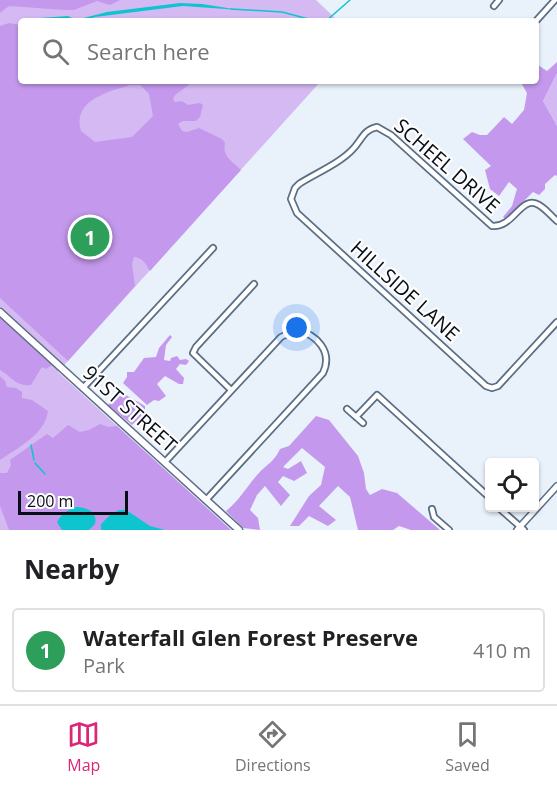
<!DOCTYPE html>
<style>
:root{--surface:#fff;--page:#f6f6f6;--text:#202124;--muted:#757577;--line:#e0e0e0;--accent:#db2777}
body{margin:0;font-family:"Open Sans",sans-serif;background:var(--page);color:var(--text)}
.controls{position:absolute;right:18px;bottom:18px;display:grid;overflow:hidden;border-radius:6px;box-shadow:0 2px 4px #0004}
.controls button{width:54px;height:54px;display:grid;place-items:center;padding:0;border:0;border-bottom:2px solid var(--line);background:var(--surface);color:var(--text);font:30px sans-serif}
.scale{position:absolute;left:18px;bottom:15px;width:110px;box-sizing:border-box;padding-left:6px;border:3px solid #070e16;border-top:0;font-size:16px;line-height:21px;white-space:nowrap;color:#070e16;-webkit-text-stroke:4px #fdfdfd;paint-order:stroke}
.you{position:absolute;left:297px;top:328px;width:21px;height:21px;margin:-15px;border:4px solid #fff;border-radius:50%;background:#1a73e8;box-shadow:0 0 0 9px #1a73e833}
.badge{display:grid;place-items:center;width:39px;height:39px;border-radius:50%;background:var(--accent);color:#fff;font-size:20px;font-weight:700}
.pin{position:absolute;translate:-50% -50%;border:3px solid #fff;box-shadow:0 2px 6px #0006}
.list{margin:0;padding:0;list-style:none}
h2{display:flex;justify-content:space-between;align-items:center;height:78px;margin:0;padding:0 24px;font-size:26px}
h2 small{font-size:20px;font-weight:400;color:var(--muted)}
.list li{display:grid;grid-template-columns:39px 1fr auto;gap:18px;align-items:center;box-sizing:border-box;height:84px;margin:0 12px 12px;padding:0 12px;border:2px solid var(--line);border-radius:6px}
.list b{display:block;font-size:22px;white-space:nowrap}
.list p{margin:0;font-size:20px;white-space:nowrap;color:var(--muted)}
.list em{font-size:20px;font-style:normal;color:var(--muted)}
.icon{flex:none;width:33px;height:33px;fill:none;stroke:currentColor;stroke-width:2;stroke-linecap:round;stroke-linejoin:round}
.map{position:relative;flex:none;width:557px;height:530px;overflow:hidden}
.search{position:absolute;background:var(--surface);box-shadow:0 2px 4px #0004;left:18px;right:18px;top:18px;height:66px;display:flex;align-items:center;gap:15px;box-sizing:border-box;padding:0 21px;border-radius:6px;color:var(--muted);font-size:22px}
.sheet{height:174px;background:var(--surface)}
nav{display:flex;justify-content:space-around;align-items:center;box-sizing:border-box;height:84px;border-top:2px solid var(--line);background:var(--surface);font-size:16px;color:var(--muted)}
nav a{display:grid;justify-items:center;gap:3px}
nav .on{color:var(--accent)}
.map>svg:first-child{display:block}
.green{fill:#d5b9f2}
.forest{fill:#c499ed;fill-rule:evenodd}
.water{fill:#0ec5cf}
.lines{fill:none;stroke-linecap:round;stroke-linejoin:round}
.stream{stroke:#0ec5cf;stroke-width:1.5}
.minor-casing{stroke:#5c6e84;stroke-width:8}
.tertiary-casing{stroke:#5c6e84;stroke-width:8}
.secondary-casing{stroke:#5c6e84;stroke-width:9}
.minor{stroke:#fff;stroke-width:4.5}
.tertiary{stroke:#fff;stroke-width:5}
.secondary{stroke:#fff;stroke-width:6}
.labels{text-anchor:middle;stroke-width:4.5;stroke-linejoin:round;paint-order:stroke}
.street-label{font-size:20px;fill:#070e16;stroke:#fdfdfd}
</style>
<div class="map">
<svg width="557" height="530" viewBox="0 0 557 530">
<rect width="100%" height="100%" fill="#e9f1fb"/>
<path class="green" d="M 0,0 L 316,0 L 338,21 L 21,21 L 21,81 L 321,81 L 58,372 L 231,530 L 0,530 Z
M 557,73 L 557,126 L 543,101 Z"/>
<path class="forest" d="M 0,0 L 120,0 L 110,5 L 97,1 L 74,10 L 64,10 L 9,6 L 0,13 Z
M 9,23 L 21,25 L 21,81 L 194,81 L 175,95 L 173,99 L 175,102 L 182,101 L 188,105 L 200,103 L 203,105 L 200,117 L 196,121 L 183,121 L 178,124 L 182,131 L 187,132 L 199,128 L 222,139 L 225,143 C 222,158 233,161 241,170 L 150,271 C 146,264 143,258 134,257 L 132,264 L 135,286 L 68,361 L 0,298 L 0,26 ZM 130,85 L 140,85 L 149,94 L 153,116 L 132,137 L 95,142 L 81,131 C 72,100 108,92 130,85 Z
M 536,60 L 538,65 L 547,71 L 557,62 L 557,73 L 543,101 L 557,126 L 557,176 L 555,175 L 545,184 L 545,189 L 539,195 L 533,192 L 506,219 L 503,217 L 512,206 L 517,189 L 509,182 L 499,196 L 490,189 L 485,170 L 491,166 L 463,139 L 472,132 L 480,135 L 487,135 L 504,117 L 512,124 L 524,110 L 527,93 L 520,81 L 536,81 Z
M 0,318 L 52,365 L 46,369 L 42,367 L 31,385 C 16,387 12,377 0,370 Z
M 170,335 L 172,337 L 166,345 L 164,360 L 170,361 L 171,358 L 177,356 L 180,360 L 186,359 L 189,361 L 186,365 L 180,364 L 176,369 L 184,378 L 183,384 L 179,384 L 165,376 L 157,384 L 166,396 L 159,401 L 154,400 L 147,405 L 123,383 L 127,377 L 127,372 L 134,372 L 144,358 L 156,357 L 159,348 Z
M 0,376 L 5,381 L 7,387 L 16,388 L 22,392 L 22,398 L 32,400 L 48,411 C 45,435 17,448 0,460 Z
M 119,391 L 145,406 L 145,413 L 132,425 L 108,405 Z
M 316,416 L 329,420 L 358,456 L 364,473 L 366,489 L 370,495 L 382,489 L 397,493 L 440,530 L 411,530 L 399,526 L 393,530 L 358,530 L 350,497 L 338,486 L 319,506 L 336,520 L 328,526 L 309,516 L 299,526 L 290,526 L 309,496 L 321,485 L 325,467 L 302,448 L 283,467 L 288,469 L 301,461 L 307,473 L 294,481 L 283,476 L 278,482 L 290,495 L 281,506 L 265,486 L 257,495 L 250,510 L 258,518 L 260,530 L 243,528 L 226,511 C 239,501 247,486 258,474 C 267,464 274,462 280,449 L 289,446 Z
M 100,424 L 108,427 L 117,426 L 231,530 L 9,530 L 0,506 L 0,473 L 7,473 L 11,465 L 10,460 L 47,434 L 53,438 L 68,425 L 80,432 L 89,430 Z"/>
<path class="water" d="M 180,3 L 202,4 L 240,10 L 183,6 L 95,17 C 79,24 79,19 66,18 C 55,18 45,21 35,21 L 40,18 L 68,16 L 76,20 L 107,12 Z
M 76,507 C 87,507 98,512 95,524 L 89,530 L 62,530 L 57,522 C 61,514 68,510 76,507 Z
M 119,510 L 126,510 L 150,526 L 165,530 L 101,530 L 101,524 L 110,515 Z"/>
<g class="lines">
<path class="stream" d="M 231,9 L 282,12 L 316,21
M 326,21 L 350,0
M 31,445 L 34,460
M 35,463 L 45,474"/>
<defs>
<path id="minor" d="M 494,6 L 499,0
M 536,21 L 555,0
M 557,221 C 551,216 546,209 539,205 C 521,194 514,228 492,226 L 391,135 L 377,127 C 363,130 362,140 353,149 C 339,164 316,173 299,184 L 295,188 L 291,199 L 297,213 L 486,386 L 492,388 L 498,386 L 557,322
M 83,388 L 213,248
M 231,390 L 193,353 L 196,347 L 254,284
M 347,409 L 363,423
M 356,417 L 377,395 L 490,498
M 165,462 L 281,337 L 296,330 C 317,334 333,352 323,373 L 206,500
M 499,508 L 524,530
M 432,509 L 434,517 L 449,530"/>
<path id="tertiary" d="M 517,530 L 557,486"/>
<path id="secondary" d="M 0,312 L 239,530"/>
</defs>
<use href="#minor" class="minor-casing"/>
<use href="#tertiary" class="tertiary-casing"/>
<use href="#secondary" class="secondary-casing"/>
<use href="#minor" class="minor"/>
<use href="#tertiary" class="tertiary"/>
<use href="#secondary" class="secondary"/>
</g>
<g class="labels">
<g class="street-label">
<text transform="translate(447 166) rotate(41)" y="7">SCHEEL DRIVE</text>
<text transform="translate(405 291) rotate(42)" y="7">HILLSIDE LANE</text>
<text transform="translate(130 409) rotate(42)" y="7">91ST STREET</text>
</g>
</g>
</svg>
<div class="controls">
<button><svg class="icon" aria-label="locate" viewBox="0 0 24 24"><circle cx="12" cy="12" r="6"/><path d="M12 2v4M12 18v4M2 12h4M18 12h4"/></svg></button>
</div>
<div class="scale">200 m</div>
<div class="you"></div>
<div class="pin badge" style="left:90px;top:237px;background:#2e9e5b">1</div>
<div class="search"><svg class="icon" aria-label="search" viewBox="0 0 24 24"><circle cx="10" cy="10" r="6"/><path d="M15 15l6 6"/></svg>Search here</div>
</div>
<section class="sheet">
<h2>Nearby<small></small></h2>
<ul class="list">
<li><span class="badge" style="background:#2e9e5b">1</span><div><b>Waterfall Glen Forest Preserve</b><p>Park</p></div><em>410 m</em></li>
</ul>
</section>
<nav>
<a class="on"><svg class="icon" aria-label="map" viewBox="0 0 24 24"><path d="M3 6l6-2 6 2 6-2v14l-6 2-6-2-6 2zM9 4v14M15 6v14"/></svg>Map</a>
<a><svg class="icon" aria-label="directions" viewBox="0 0 24 24"><path d="M12 3l9 9-9 9-9-9zM9 14v-3h6M13 9l2 2-2 2"/></svg>Directions</a>
<a><svg class="icon" aria-label="saved" viewBox="0 0 24 24"><path d="M7 4h10v16l-5-4-5 4z"/></svg>Saved</a>
</nav>
